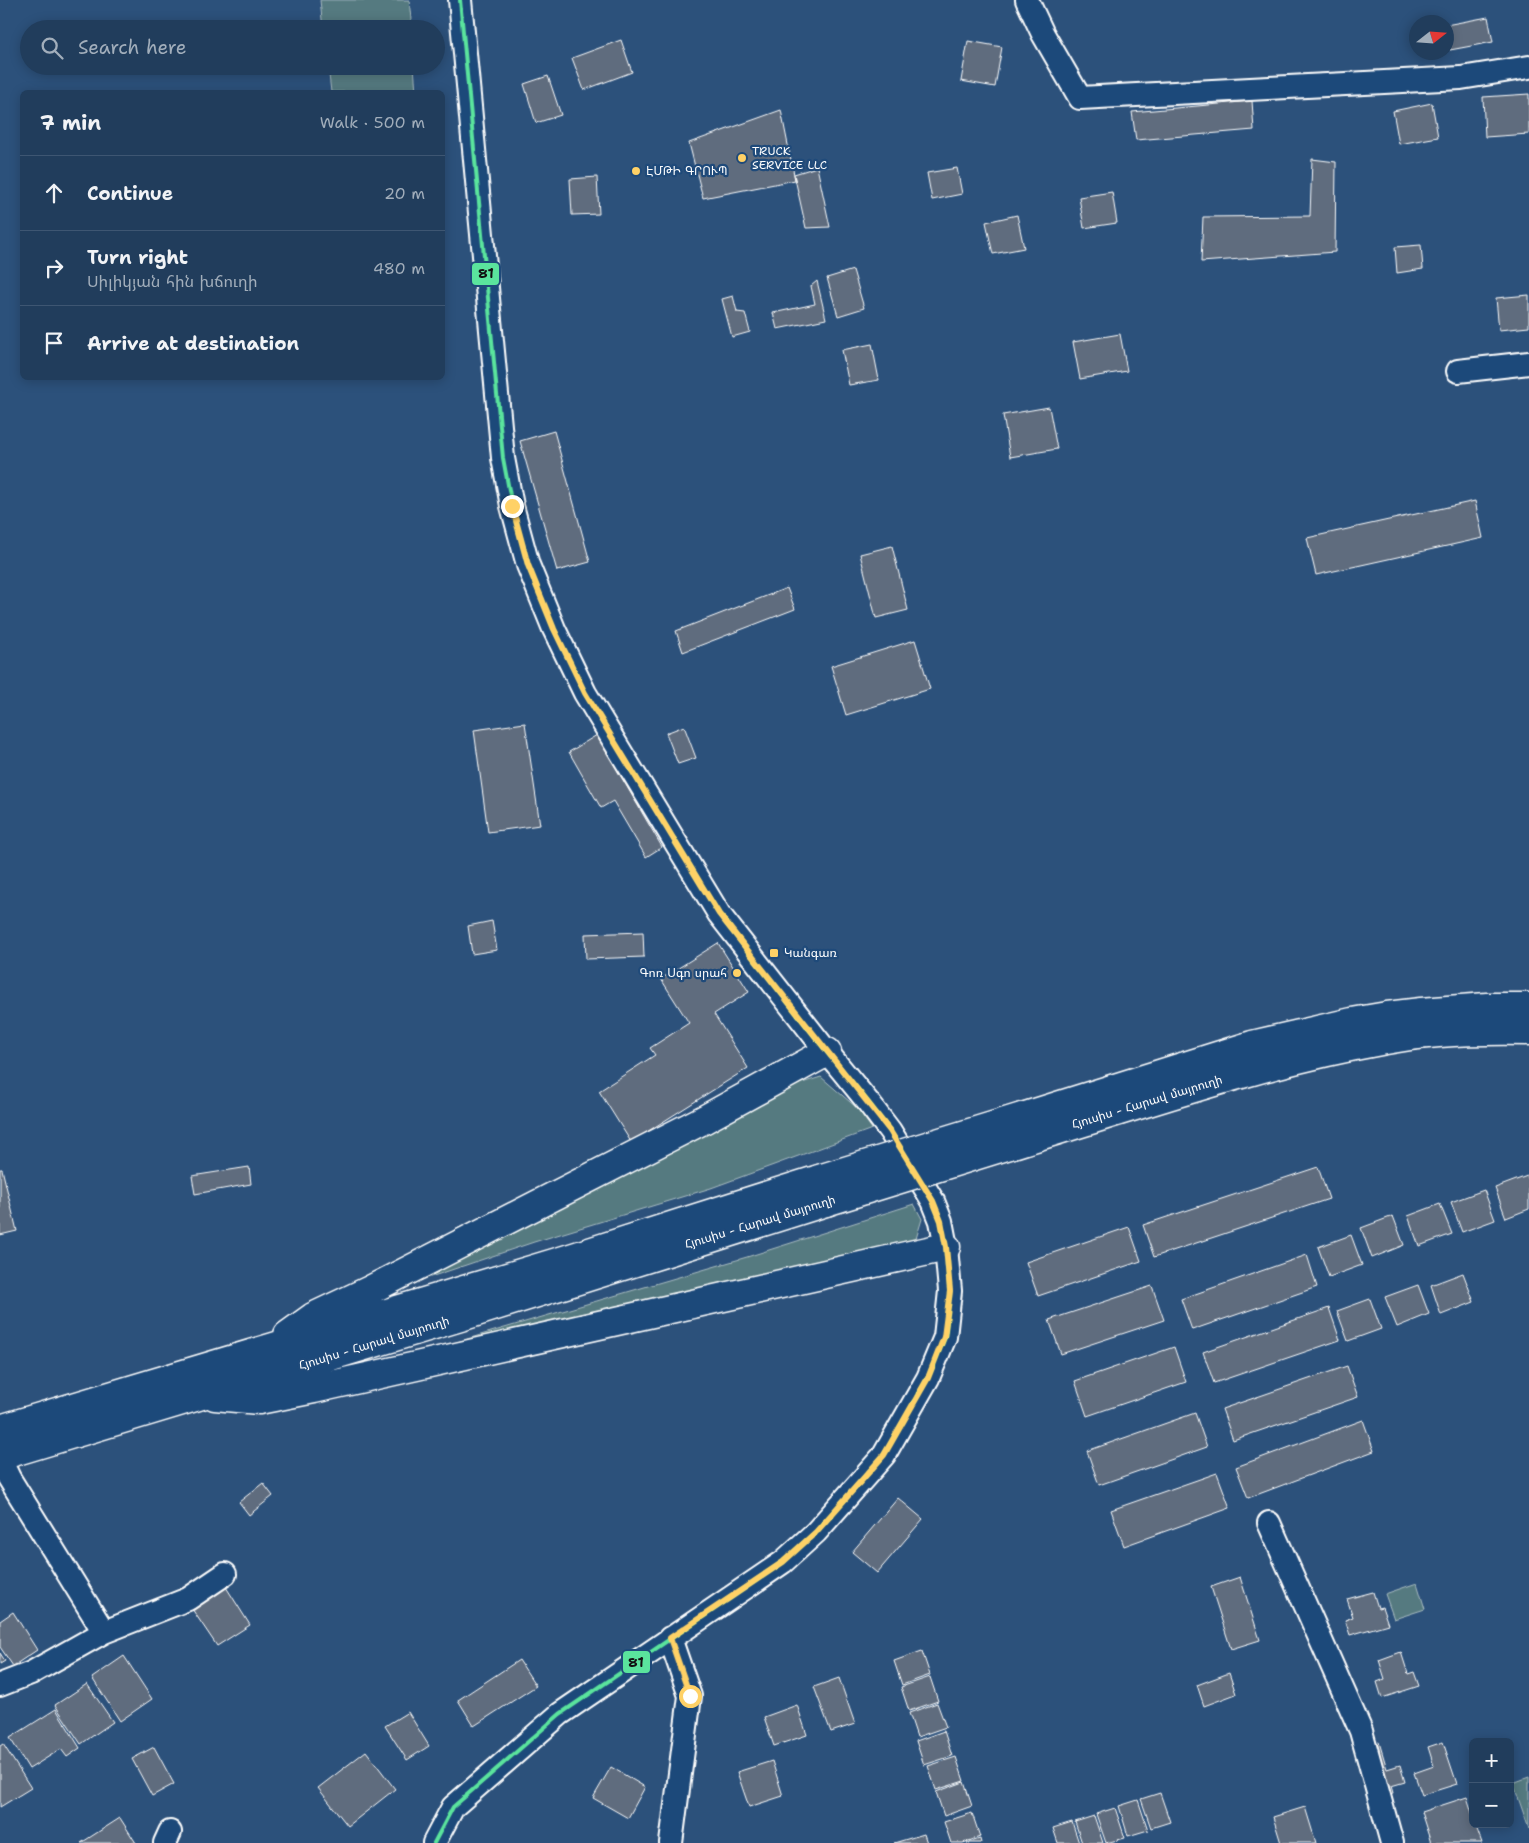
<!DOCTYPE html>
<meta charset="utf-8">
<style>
:root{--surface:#213d5c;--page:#2d4865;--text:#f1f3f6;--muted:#a2aebb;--line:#3e5672}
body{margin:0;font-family:"Shantell Sans","Noto Sans Armenian",sans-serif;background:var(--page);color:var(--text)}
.controls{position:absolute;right:15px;bottom:15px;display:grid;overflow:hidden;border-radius:8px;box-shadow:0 2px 12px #0003}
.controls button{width:45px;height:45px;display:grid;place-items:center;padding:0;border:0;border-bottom:1px solid var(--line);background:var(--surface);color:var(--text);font:25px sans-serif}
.compass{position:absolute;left:1409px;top:15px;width:45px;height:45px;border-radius:50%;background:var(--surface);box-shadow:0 2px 12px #0003;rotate:73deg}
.stop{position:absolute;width:15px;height:15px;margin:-11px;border:4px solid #ffd166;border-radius:50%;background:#fff}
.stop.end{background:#ffd166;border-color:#fff;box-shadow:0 1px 5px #0008}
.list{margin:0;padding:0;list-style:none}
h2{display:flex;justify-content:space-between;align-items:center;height:65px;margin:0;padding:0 20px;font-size:21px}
h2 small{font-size:16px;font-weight:400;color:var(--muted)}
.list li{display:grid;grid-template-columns:32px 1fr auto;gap:15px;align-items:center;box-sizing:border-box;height:75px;padding:0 20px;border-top:1px solid var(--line)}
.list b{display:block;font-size:19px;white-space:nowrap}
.list p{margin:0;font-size:16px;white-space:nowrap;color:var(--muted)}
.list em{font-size:16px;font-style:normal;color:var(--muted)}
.icon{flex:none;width:28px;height:28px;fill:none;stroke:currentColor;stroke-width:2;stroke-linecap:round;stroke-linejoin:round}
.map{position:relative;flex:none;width:1529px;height:1843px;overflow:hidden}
.search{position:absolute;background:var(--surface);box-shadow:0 2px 12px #0003;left:20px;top:20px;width:425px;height:55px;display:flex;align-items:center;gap:12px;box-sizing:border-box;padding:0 18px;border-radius:28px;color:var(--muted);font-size:19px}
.panel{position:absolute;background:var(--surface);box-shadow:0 2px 12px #0003;left:20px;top:90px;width:425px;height:290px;border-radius:8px}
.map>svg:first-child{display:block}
.green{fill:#547a80;stroke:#aabcc0}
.building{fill:#5e6c7e;stroke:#fff}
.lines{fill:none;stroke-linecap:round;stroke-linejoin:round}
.minor-casing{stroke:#fff;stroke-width:26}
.highway-casing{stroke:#fff;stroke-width:31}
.minor{stroke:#1f4a7a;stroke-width:22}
.highway{stroke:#1f4a7a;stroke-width:28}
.highway-bridge-casing{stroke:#fff;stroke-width:31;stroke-linecap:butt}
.highway-bridge{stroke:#1f4a7a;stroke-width:28}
.bus-1-casing{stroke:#1f4a7a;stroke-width:8}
.bus-1{stroke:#5ae49d;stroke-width:4}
.route{stroke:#ffd166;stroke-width:6}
.poi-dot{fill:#ffd166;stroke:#1f4a7a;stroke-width:2}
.labels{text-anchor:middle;stroke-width:4.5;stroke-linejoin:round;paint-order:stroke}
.poi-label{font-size:12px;fill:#fff;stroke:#1f4a7a;text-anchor:start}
.street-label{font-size:12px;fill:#fff;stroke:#1f4a7a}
.line-badge{stroke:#1f4a7a;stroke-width:2}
.pale-badge-label{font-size:14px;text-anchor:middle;font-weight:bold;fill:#111}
</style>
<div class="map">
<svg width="1529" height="1843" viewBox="0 0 1529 1843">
<rect width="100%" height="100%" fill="#2c517b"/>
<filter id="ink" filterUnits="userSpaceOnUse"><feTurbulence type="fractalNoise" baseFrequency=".02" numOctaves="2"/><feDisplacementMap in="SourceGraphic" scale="10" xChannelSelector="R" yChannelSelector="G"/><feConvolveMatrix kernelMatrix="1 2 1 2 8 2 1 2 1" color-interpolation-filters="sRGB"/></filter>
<g filter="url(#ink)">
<path class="green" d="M 320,0 L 409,0 L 412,29 L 323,29 Z
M 328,66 L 414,66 L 416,92 L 331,92 Z
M 821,1077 L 857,1108 L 872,1129 L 711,1188 L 534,1242 L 392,1290 L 783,1089 Z
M 914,1204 L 922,1219 L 915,1242 L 385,1363 L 747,1257 Z
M 1417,1583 L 1425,1609 L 1394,1619 L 1385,1594 Z
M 1529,1777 L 1529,1829 L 1513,1783 Z"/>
<path class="building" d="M 1488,17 L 1493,42 L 1450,50 L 1446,25 Z
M 621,40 L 632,72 L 584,90 L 572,58 Z
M 968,41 L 1002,47 L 995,87 L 961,81 Z
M 548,76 L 561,115 L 536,123 L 524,84 Z
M 1529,94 L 1529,134 L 1485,137 L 1483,97 Z
M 1252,101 L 1254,130 L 1136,140 L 1132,112 Z
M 1432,103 L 1438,137 L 1399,144 L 1393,111 Z
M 781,110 L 795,180 L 703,198 L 689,143 Z
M 1312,159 L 1336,162 L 1335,252 L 1201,262 L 1203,217 L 1310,216 Z
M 817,167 L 830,227 L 806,228 L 794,174 Z
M 957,168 L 962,194 L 932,200 L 927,173 Z
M 597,177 L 599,214 L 572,215 L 570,179 Z
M 1112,192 L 1117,223 L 1084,228 L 1079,197 Z
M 1017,215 L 1024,248 L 993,254 L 986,222 Z
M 1421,245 L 1423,269 L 1397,273 L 1395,247 Z
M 853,270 L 864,308 L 838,316 L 827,278 Z
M 817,281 L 826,319 L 777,329 L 773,313 L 815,304 L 811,286 Z
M 1529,295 L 1529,327 L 1499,330 L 1496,298 Z
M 733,296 L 737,312 L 745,313 L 750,332 L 732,337 L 722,299 Z
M 1120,334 L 1127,371 L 1080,379 L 1073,342 Z
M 872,344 L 879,380 L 849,385 L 842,350 Z
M 1049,407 L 1057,449 L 1010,457 L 1003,415 Z
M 554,431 L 590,562 L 557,571 L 520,441 Z
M 1475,501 L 1483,538 L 1316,575 L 1307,538 Z
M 892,546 L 908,610 L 876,618 L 860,554 Z
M 787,588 L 795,609 L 683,652 L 676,631 Z
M 915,640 L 930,689 L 846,715 L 831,666 Z
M 525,723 L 540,825 L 488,832 L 474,730 Z
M 684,726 L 696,758 L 678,764 L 666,733 Z
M 597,735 L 662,847 L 646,857 L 613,801 L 601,808 L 569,752 Z
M 492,921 L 497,950 L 472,954 L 468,926 Z
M 643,932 L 644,957 L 586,959 L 585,934 Z
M 718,943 L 749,992 L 714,1014 L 748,1068 L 631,1142 L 599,1091 L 655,1055 L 650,1048 L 689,1023 L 661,979 Z
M 249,1167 L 251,1184 L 195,1194 L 192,1176 Z
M 1318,1167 L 1329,1199 L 1154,1257 L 1143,1225 Z
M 0,1169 L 2,1169 L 17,1231 L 0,1235 Z
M 1527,1176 L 1529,1180 L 1529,1209 L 1506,1218 L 1495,1188 Z
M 1484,1190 L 1495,1220 L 1462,1232 L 1451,1202 Z
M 1440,1204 L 1452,1234 L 1419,1246 L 1408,1216 Z
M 1393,1216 L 1404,1245 L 1372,1258 L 1361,1228 Z
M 1129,1227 L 1141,1261 L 1038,1296 L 1026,1262 Z
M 1351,1235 L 1362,1265 L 1329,1277 L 1318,1247 Z
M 1307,1255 L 1317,1287 L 1192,1330 L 1181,1299 Z
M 1463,1273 L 1474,1302 L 1441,1315 L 1431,1285 Z
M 1418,1285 L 1429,1314 L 1397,1327 L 1385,1297 Z
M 1152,1286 L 1164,1320 L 1061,1354 L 1049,1320 Z
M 1370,1299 L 1381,1329 L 1348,1341 L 1337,1311 Z
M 1329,1308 L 1340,1340 L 1214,1383 L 1203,1352 Z
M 1174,1347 L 1186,1382 L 1087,1416 L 1075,1381 Z
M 1347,1366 L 1358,1397 L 1233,1440 L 1222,1409 Z
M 1195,1413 L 1207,1447 L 1099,1485 L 1087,1451 Z
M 1363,1420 L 1374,1451 L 1248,1498 L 1236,1467 Z
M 1217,1473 L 1230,1508 L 1124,1546 L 1111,1510 Z
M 263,1483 L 273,1496 L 249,1515 L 239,1502 Z
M 898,1498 L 923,1519 L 877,1573 L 852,1552 Z
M 1240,1577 L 1260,1640 L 1231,1649 L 1211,1587 Z
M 226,1587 L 250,1625 L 217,1646 L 192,1609 Z
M 1373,1592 L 1378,1608 L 1382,1607 L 1388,1624 L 1350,1635 L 1345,1620 L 1353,1617 L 1347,1599 Z
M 13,1612 L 37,1650 L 13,1666 L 0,1647 L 0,1621 Z
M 922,1651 L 930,1675 L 902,1685 L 894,1661 Z
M 1401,1652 L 1408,1674 L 1414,1672 L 1419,1686 L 1382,1698 L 1377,1682 L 1385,1679 L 1379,1660 Z
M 0,1653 L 5,1661 L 0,1664 Z
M 124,1656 L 152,1699 L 120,1721 L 92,1678 Z
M 519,1660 L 536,1686 L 474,1726 L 458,1700 Z
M 1229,1673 L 1236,1694 L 1204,1706 L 1197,1685 Z
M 930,1677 L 938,1701 L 909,1711 L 901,1687 Z
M 839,1678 L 855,1724 L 831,1732 L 814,1687 Z
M 87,1684 L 113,1722 L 81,1744 L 55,1705 Z
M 937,1703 L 946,1727 L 917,1737 L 909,1713 Z
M 797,1705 L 807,1735 L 774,1746 L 764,1717 Z
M 56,1709 L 80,1748 L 67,1757 L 61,1749 L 29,1769 L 10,1738 Z
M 408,1712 L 429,1746 L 407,1760 L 385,1726 Z
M 944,1731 L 952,1756 L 924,1765 L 916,1741 Z
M 1379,1742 L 1387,1769 L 1400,1765 L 1405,1782 L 1391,1786 L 1393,1793 L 1386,1795 L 1370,1745 Z
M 1443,1742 L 1457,1784 L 1422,1795 L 1414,1773 L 1434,1766 L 1428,1747 Z
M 3,1744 L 31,1788 L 0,1807 L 0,1746 Z
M 154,1747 L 174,1784 L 152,1796 L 132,1759 Z
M 366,1751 L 395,1789 L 348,1826 L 318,1788 Z
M 956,1757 L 964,1781 L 936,1790 L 928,1766 Z
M 772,1761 L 783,1796 L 749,1807 L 737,1772 Z
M 611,1767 L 645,1787 L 628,1818 L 593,1798 Z
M 964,1782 L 972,1806 L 944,1816 L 936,1792 Z
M 1160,1793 L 1170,1822 L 1151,1828 L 1141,1799 Z
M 1467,1797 L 1473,1816 L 1473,1824 L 1475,1824 L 1482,1843 L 1431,1843 L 1421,1812 Z
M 1138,1800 L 1148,1830 L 1128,1836 L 1119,1806 Z
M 1305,1807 L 1316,1843 L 1281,1843 L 1273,1817 Z
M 1115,1808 L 1125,1838 L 1106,1843 L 1096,1814 Z
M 972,1813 L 980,1837 L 963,1843 L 951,1843 L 944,1822 Z
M 1094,1816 L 1103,1843 L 1082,1843 L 1075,1822 Z
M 120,1818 L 136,1843 L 81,1843 Z
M 1072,1822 L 1079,1843 L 1058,1843 L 1053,1828 Z
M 924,1834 L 927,1843 L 894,1843 Z
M 980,1839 L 981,1843 L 967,1843 Z"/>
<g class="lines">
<defs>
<path id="minor" d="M 1027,0 L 1043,34 L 1080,98 L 1461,78 L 1529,67
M 1458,371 L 1529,363
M 0,1459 L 9,1478 L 104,1632
M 1269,1523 L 1361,1731 L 1392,1843
M 670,1638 L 690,1696 L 671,1843
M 0,1685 L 31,1673 L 104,1632 L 188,1599 L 225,1574
M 165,1843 L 170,1832
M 434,1843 L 453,1807 L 560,1714 L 783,1562 L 816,1532 L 884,1455 L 928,1378 L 945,1337 L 950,1291 L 946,1247 L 941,1221 L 933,1201 L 890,1131 L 868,1102 L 827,1052 L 719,914 L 585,693 L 554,629 L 528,565 L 512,506 L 503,458 L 460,0"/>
<path id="highway" d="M 1022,1117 L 1252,1045 L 1352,1022 L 1387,1016 L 1421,1012 L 1487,1007 L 1529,1007
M 1029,1139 C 1148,1103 1263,1062 1386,1040 C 1431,1031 1483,1030 1529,1031
M 288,1335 L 313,1317 L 368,1291 L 705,1119 L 827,1052
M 215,1396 L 259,1400 L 314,1389 L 946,1247
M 0,1429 L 564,1260 L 819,1179
M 0,1456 L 467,1315 L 826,1202"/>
</defs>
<use href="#minor" class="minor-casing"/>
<use href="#highway" class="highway-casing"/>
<use href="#minor" class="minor"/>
<use href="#highway" class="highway"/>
<defs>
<path id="highway-bridge" d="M 819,1179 L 1022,1117
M 826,1202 L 1029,1139"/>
</defs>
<use href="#highway-bridge" class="highway-bridge-casing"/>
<use href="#highway-bridge" class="highway-bridge"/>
<defs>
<path id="bus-1" d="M 434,1843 L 453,1807 L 560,1714 L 783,1562 L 816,1532 L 884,1455 L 928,1378 L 945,1337 L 950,1291 L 946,1247 L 941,1221 L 933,1201 L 890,1131 L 868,1102 L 827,1052 L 719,914 L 585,693 L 554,629 L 528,565 L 512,506 L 503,458 L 460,0"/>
</defs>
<use href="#bus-1" class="bus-1-casing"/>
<use href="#bus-1" class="bus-1"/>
</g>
</g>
<g class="lines" filter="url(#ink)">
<path class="route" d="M 512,506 L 528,565 L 554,629 L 585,693 L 719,914 L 890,1131 L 933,1201 L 941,1221 L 946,1247 L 950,1291 L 944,1337 L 928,1378 L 884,1455 L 816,1532 L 783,1562 L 670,1638 L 690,1696"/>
</g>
<g class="poi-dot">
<circle cx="742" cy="158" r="5"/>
<circle cx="636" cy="171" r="5"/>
<rect x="769" y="948" width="10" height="10" rx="2.5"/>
<circle cx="737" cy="973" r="5"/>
</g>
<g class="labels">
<g class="poi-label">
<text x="752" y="155">TRUCK<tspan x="752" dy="14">SERVICE LLC</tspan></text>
<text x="646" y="175">ԷՄԹԻ ԳՐՈՒՊ</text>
<text x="784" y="957">Կանգառ</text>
<text x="727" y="977" text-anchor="end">Գոռ Սգո սրահ</text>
</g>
<g class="street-label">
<text transform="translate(1147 1102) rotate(-17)" y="4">Հյուսիս - Հարավ մայրուղի</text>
<text transform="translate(760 1222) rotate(-17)" y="4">Հյուսիս - Հարավ մայրուղի</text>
<text transform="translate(374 1343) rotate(-17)" y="4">Հյուսիս - Հարավ մայրուղի</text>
</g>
</g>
<g class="line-badge">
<rect x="471" y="262" width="29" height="24" rx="5" fill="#5ae49d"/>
<rect x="622" y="1650" width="29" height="24" rx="5" fill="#5ae49d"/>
</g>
<g class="pale-badge-label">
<text x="486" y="278">81</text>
<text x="636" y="1667">81</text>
</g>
</svg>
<div class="controls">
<button>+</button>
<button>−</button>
</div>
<svg class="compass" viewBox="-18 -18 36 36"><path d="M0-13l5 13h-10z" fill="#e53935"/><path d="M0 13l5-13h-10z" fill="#a2aebb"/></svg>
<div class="stop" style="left:690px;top:1696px"></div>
<div class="stop end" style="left:512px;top:506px"></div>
<div class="search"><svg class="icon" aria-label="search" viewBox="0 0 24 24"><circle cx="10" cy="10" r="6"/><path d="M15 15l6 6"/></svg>Search here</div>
<section class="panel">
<h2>7 min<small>Walk · 500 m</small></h2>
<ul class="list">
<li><svg class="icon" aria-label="ahead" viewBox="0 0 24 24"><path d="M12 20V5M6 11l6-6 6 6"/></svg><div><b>Continue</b></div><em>20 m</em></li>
<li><svg class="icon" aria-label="right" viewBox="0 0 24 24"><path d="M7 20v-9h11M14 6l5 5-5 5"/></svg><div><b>Turn right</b><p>Սիլիկյան հին խճուղի</p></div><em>480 m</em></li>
<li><svg class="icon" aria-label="arrive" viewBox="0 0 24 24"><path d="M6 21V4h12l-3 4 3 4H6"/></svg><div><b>Arrive at destination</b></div></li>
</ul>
</section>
</div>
